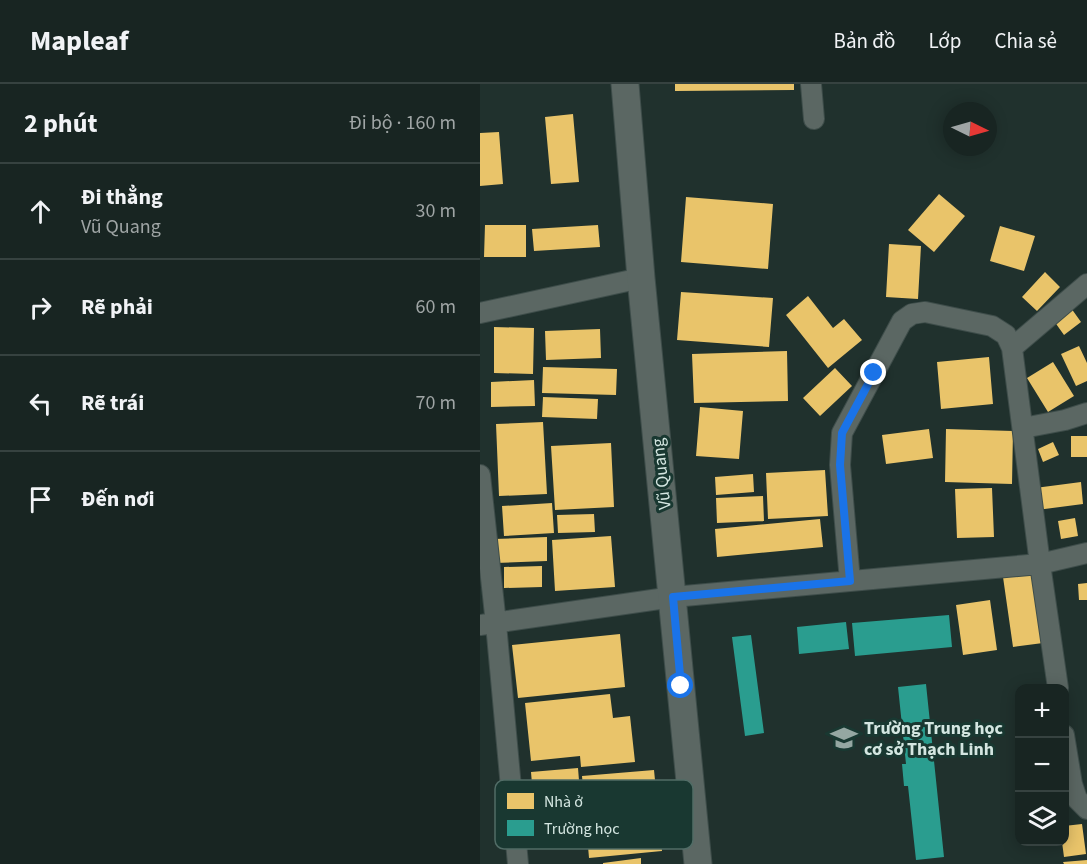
<!DOCTYPE html>
<html lang="vi">
<meta charset="utf-8">
<style>
:root{--surface:#182522;--page:#212d2a;--text:#f1f3f6;--muted:#9fa5a5;--line:#364240}
body{margin:0;font-family:"Source Sans 3",sans-serif;background:var(--page);color:var(--text)}
.controls{position:absolute;right:18px;bottom:18px;display:grid;overflow:hidden;border-radius:12px;box-shadow:0 3px 15px #0003}
.controls button{width:54px;height:54px;display:grid;place-items:center;padding:0;border:0;border-bottom:2px solid var(--line);background:var(--surface);color:var(--text);font:30px sans-serif}
.compass{position:absolute;left:463px;top:18px;width:54px;height:54px;border-radius:50%;background:var(--surface);box-shadow:0 3px 15px #0003;rotate:95deg}
.stop{position:absolute;width:18px;height:18px;margin:-14px;border:4px solid #1a73e8;border-radius:50%;background:#fff}
.stop.end{background:#1a73e8;border-color:#fff;box-shadow:0 2px 6px #0008}
.list{margin:0;padding:0;list-style:none}
h2{display:flex;justify-content:space-between;align-items:center;height:78px;margin:0;padding:0 24px;font-size:26px}
h2 small{font-size:20px;font-weight:400;color:var(--muted)}
.list li{display:grid;grid-template-columns:39px 1fr auto;gap:18px;align-items:center;box-sizing:border-box;height:96px;padding:0 24px;border-top:2px solid var(--line)}
.list b{display:block;font-size:22px;white-space:nowrap}
.list p{margin:0;font-size:20px;white-space:nowrap;color:var(--muted)}
.list em{font-size:20px;font-style:normal;color:var(--muted)}
.icon{flex:none;width:33px;height:33px;fill:none;stroke:currentColor;stroke-width:2;stroke-linecap:round;stroke-linejoin:round}
.map{position:relative;flex:none;width:607px;height:780px;overflow:hidden}
header{display:flex;align-items:center;gap:36px;box-sizing:border-box;height:84px;padding:0 30px;background:var(--surface);border-bottom:2px solid var(--line)}
header strong{font-size:28px}
nav{display:flex;gap:33px;margin-inline-start:auto;font-size:21px}
main{display:flex}
aside{flex:1;background:var(--surface)}
.map>svg:first-child{display:block}
.homes{fill:#e9c46a}
.schools{fill:#2a9d8f}
.lines{fill:none;stroke-linecap:round;stroke-linejoin:round}
.minor-casing{stroke:#3e4d4a;stroke-width:22}
.secondary-casing{stroke:#3e4d4a;stroke-width:29}
.minor{stroke:#5b6763;stroke-width:20}
.secondary{stroke:#5b6763;stroke-width:27}
.route{stroke:#1a73e8;stroke-width:8}
.labels{text-anchor:middle;stroke-width:6;stroke-linejoin:round;paint-order:stroke}
.street-label{font-size:18px;fill:#d4e6e1;stroke:#193831}
.poi-label{font-size:18px;font-weight:bold;fill:#d4e6e1;stroke:#193831;text-anchor:start}
.key{fill:#193831;stroke:#516c66;stroke-width:1.5}
.key-label{font-size:16px;fill:#d4e6e1}
</style>
<header>
<strong>Mapleaf</strong>
<nav><a>Bản đồ</a><a>Lớp</a><a>Chia sẻ</a></nav>
</header>
<main>
<aside>
<h2>2 phút<small>Đi bộ · 160 m</small></h2>
<ul class="list">
<li><svg class="icon" aria-label="ahead" viewBox="0 0 24 24"><path d="M12 20V5M6 11l6-6 6 6"/></svg><div><b>Đi thẳng</b><p>Vũ Quang</p></div><em>30 m</em></li>
<li><svg class="icon" aria-label="right" viewBox="0 0 24 24"><path d="M7 20v-9h11M14 6l5 5-5 5"/></svg><div><b>Rẽ phải</b></div><em>60 m</em></li>
<li><svg class="icon" aria-label="left" viewBox="0 0 24 24"><path d="M17 20v-9H6M10 6l-5 5 5 5"/></svg><div><b>Rẽ trái</b></div><em>70 m</em></li>
<li><svg class="icon" aria-label="arrive" viewBox="0 0 24 24"><path d="M6 21V4h12l-3 4 3 4H6"/></svg><div><b>Đến nơi</b></div></li>
</ul>
</aside>
<div class="map">
<svg width="607" height="780" viewBox="0 0 607 780">
<rect width="100%" height="100%" fill="#20312d"/>
<path class="homes" d="M 195,0 L 314,0 L 314,6 L 195,7 Z
M 93,30 L 99,98 L 71,100 L 65,33 Z
M 19,48 L 23,100 L 0,102 L 0,49 Z
M 459,110 L 485,132 L 454,168 L 428,146 Z
M 206,113 L 293,120 L 288,185 L 201,178 Z
M 5,141 L 46,141 L 46,173 L 4,173 Z
M 118,141 L 120,163 L 54,167 L 52,145 Z
M 520,142 L 555,152 L 544,187 L 510,177 Z
M 409,160 L 441,162 L 438,215 L 406,213 Z
M 565,188 L 580,203 L 557,227 L 542,213 Z
M 201,208 L 293,214 L 289,263 L 197,256 Z
M 328,212 L 353,244 L 364,235 L 382,256 L 348,284 L 306,231 Z
M 591,224 L 601,238 L 584,251 L 574,237 Z
M 14,243 L 54,244 L 53,290 L 14,289 Z
M 120,245 L 121,274 L 66,276 L 65,247 Z
M 599,262 L 607,279 L 607,297 L 596,302 L 581,270 Z
M 307,267 L 308,317 L 214,319 L 212,270 Z
M 509,273 L 513,320 L 461,325 L 457,278 Z
M 573,278 L 594,312 L 568,328 L 547,294 Z
M 63,283 L 137,285 L 136,311 L 62,309 Z
M 355,284 L 372,302 L 340,332 L 323,314 Z
M 54,296 L 55,322 L 11,323 L 11,298 Z
M 63,313 L 118,315 L 117,335 L 62,333 Z
M 220,323 L 263,327 L 259,375 L 216,372 Z
M 63,338 L 67,410 L 19,412 L 16,340 Z
M 449,345 L 453,374 L 406,380 L 402,351 Z
M 466,345 L 533,347 L 532,400 L 465,398 Z
M 591,352 L 607,352 L 607,373 L 591,373 Z
M 573,358 L 579,371 L 563,378 L 558,365 Z
M 131,359 L 134,423 L 75,426 L 71,362 Z
M 345,386 L 348,432 L 288,435 L 286,389 Z
M 273,390 L 274,408 L 236,411 L 235,393 Z
M 601,398 L 603,420 L 557,426 L 555,404 Z
M 512,404 L 514,453 L 477,454 L 475,405 Z
M 283,412 L 284,437 L 237,439 L 236,414 Z
M 72,419 L 74,449 L 24,452 L 22,422 Z
M 114,430 L 115,448 L 78,449 L 77,431 Z
M 595,434 L 598,452 L 581,455 L 578,437 Z
M 340,435 L 343,463 L 237,473 L 235,445 Z
M 131,452 L 135,503 L 75,507 L 72,456 Z
M 67,453 L 67,477 L 15,479 L 14,455 Z
M 62,482 L 62,503 L 24,504 L 24,483 Z
M 554,489 L 563,559 L 533,563 L 523,493 Z
M 607,499 L 607,516 L 599,516 L 598,500 Z
M 510,516 L 517,566 L 483,571 L 476,521 Z
M 140,550 L 145,603 L 38,614 L 32,561 Z
M 130,610 L 133,634 L 150,632 L 155,678 L 101,683 L 100,672 L 51,677 L 45,619 Z
M 98,684 L 100,709 L 91,710 L 93,733 L 103,732 L 106,755 L 57,760 L 51,688 Z
M 174,686 L 182,767 L 109,774 L 102,692 Z
M 602,740 L 606,770 L 584,773 L 582,758 L 584,758 L 584,742 Z
M 161,774 L 161,780 L 123,780 L 123,779 Z
M 607,776 L 607,780 L 584,780 L 583,778 Z"/>
<path class="schools" d="M 469,531 L 472,563 L 375,572 L 372,539 Z
M 366,538 L 369,565 L 319,570 L 317,543 Z
M 271,551 L 284,649 L 265,652 L 252,553 Z
M 446,600 L 464,773 L 436,776 L 428,702 L 424,702 L 422,680 L 426,680 L 418,603 Z"/>
<g class="lines">
<defs>
<path id="minor" d="M 331,0 L 334,35
M 0,229 L 161,194
M 532,264 L 607,200
M 543,344 L 585,336 L 607,329
M 0,391 L 16,540 L 38,780
M 370,497 L 360,381 L 362,349 L 422,237 L 432,230 L 445,228 L 512,242 L 526,251 L 532,264 L 560,480 L 578,604
M 0,541 L 193,513 L 560,480 L 607,469
M 584,651 L 592,700 L 597,715 L 607,725"/>
<path id="secondary" d="M 145,0 L 161,194 L 218,780"/>
</defs>
<use href="#minor" class="minor-casing"/>
<use href="#secondary" class="secondary-casing"/>
<use href="#minor" class="minor"/>
<use href="#secondary" class="secondary"/>
</g>
<g class="lines">
<path class="route" d="M 201,602 L 193,513 L 370,497 L 360,381 L 362,349 L 394,289"/>
</g>
<defs>
<symbol id="school-bare" viewBox="-9 -9 18 18"><path d="M0-5L7-2L0 1L-7-2ZM-4 1L0 2.5L4 1V4Q0 6-4 4Z" fill="#95a7a2" stroke="#193831" stroke-width="2.5" paint-order="stroke"/></symbol>
</defs>
<g fill-rule="evenodd">
<use href="#school-bare" x="345" y="635" width="38" height="38"/>
</g>
<g class="labels">
<g class="street-label">
<text transform="translate(181 390) rotate(-96)" y="6">Vũ Quang</text>
</g>
<g class="poi-label">
<text x="384" y="650">Trường Trung học<tspan x="384" dy="21">cơ sở Thạch Linh</tspan></text>
</g>
</g>
<rect x="15" y="696" width="198" height="69" rx="9" class="key"/>
<rect x="27" y="709" width="27" height="16" fill="#e9c46a"/>
<rect x="27" y="736" width="27" height="16" fill="#2a9d8f"/>
<g class="key-label">
<text x="64" y="723">Nhà ở</text>
<text x="64" y="750">Trường học</text>
</g>
</svg>
<div class="controls">
<button>+</button>
<button>−</button>
<button><svg class="icon" aria-label="layers" viewBox="0 0 24 24"><path d="M12 4l9 5-9 5-9-5zM3 14l9 5 9-5"/></svg></button>
</div>
<svg class="compass" viewBox="-18 -18 36 36"><path d="M0-13l5 13h-10z" fill="#e53935"/><path d="M0 13l5-13h-10z" fill="#9fa5a5"/></svg>
<div class="stop" style="left:201px;top:602px"></div>
<div class="stop end" style="left:394px;top:289px"></div>
</div>
</main>
